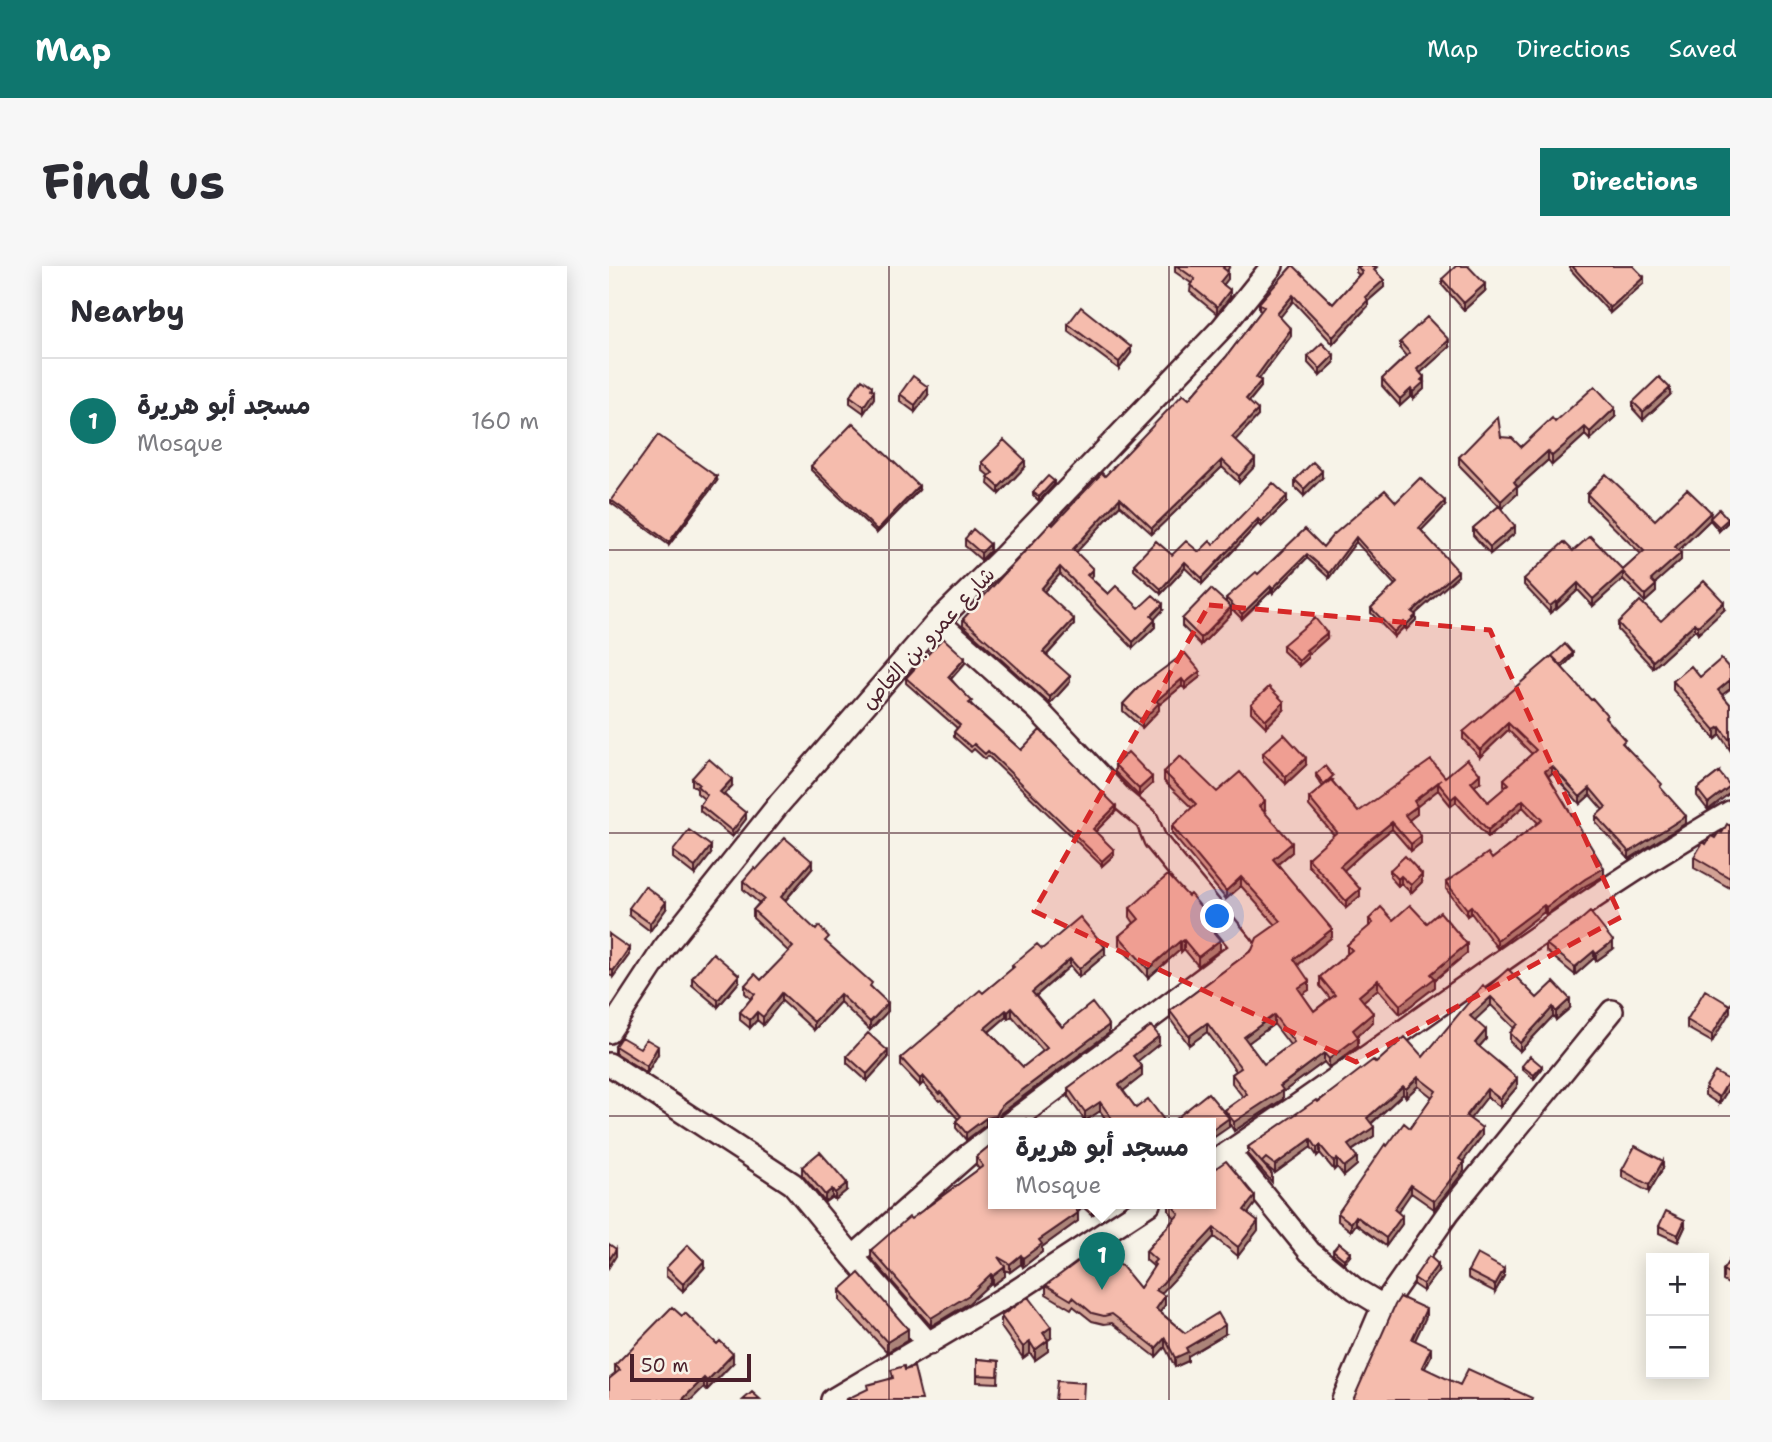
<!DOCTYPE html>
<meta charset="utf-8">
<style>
:root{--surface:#fff;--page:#f7f7f7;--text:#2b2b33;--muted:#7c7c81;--line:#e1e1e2;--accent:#0f766e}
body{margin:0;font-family:"Shantell Sans","Playpen Sans Arabic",sans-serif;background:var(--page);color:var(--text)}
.controls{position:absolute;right:21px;bottom:21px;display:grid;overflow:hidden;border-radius:0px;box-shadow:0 4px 18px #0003}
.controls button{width:63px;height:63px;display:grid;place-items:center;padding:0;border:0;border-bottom:2px solid var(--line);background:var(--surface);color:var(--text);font:35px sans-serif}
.scale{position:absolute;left:21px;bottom:18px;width:121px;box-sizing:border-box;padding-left:7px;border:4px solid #4a1f2b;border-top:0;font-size:19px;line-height:24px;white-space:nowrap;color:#4a1f2b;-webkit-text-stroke:5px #f7f3e8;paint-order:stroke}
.you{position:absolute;left:609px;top:651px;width:24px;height:24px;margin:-18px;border:5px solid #fff;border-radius:50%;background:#1a73e8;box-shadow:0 0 0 10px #1a73e833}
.badge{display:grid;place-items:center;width:46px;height:46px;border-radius:50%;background:var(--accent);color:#fff;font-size:23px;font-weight:700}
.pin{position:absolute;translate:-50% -58px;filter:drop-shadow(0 2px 4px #0008)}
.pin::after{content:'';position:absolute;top:37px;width:24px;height:21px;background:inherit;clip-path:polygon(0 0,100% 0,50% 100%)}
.popup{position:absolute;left:379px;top:852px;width:228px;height:91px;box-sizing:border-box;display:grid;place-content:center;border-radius:0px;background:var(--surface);filter:drop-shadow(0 2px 5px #0005);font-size:23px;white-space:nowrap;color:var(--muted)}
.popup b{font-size:26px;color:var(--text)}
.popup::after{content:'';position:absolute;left:50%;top:100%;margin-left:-14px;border:14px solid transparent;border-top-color:var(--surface)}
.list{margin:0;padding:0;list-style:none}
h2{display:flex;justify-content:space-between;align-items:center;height:91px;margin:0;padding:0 28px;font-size:30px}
h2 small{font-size:23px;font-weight:400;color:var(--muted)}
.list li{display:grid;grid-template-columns:46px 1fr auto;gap:21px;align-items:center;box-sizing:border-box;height:126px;padding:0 28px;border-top:2px solid var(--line)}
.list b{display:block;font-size:26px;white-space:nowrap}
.list p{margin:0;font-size:23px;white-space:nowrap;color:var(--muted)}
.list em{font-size:23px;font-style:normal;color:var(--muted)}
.map{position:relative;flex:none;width:1121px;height:1134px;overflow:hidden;border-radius:0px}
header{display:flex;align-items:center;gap:42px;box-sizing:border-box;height:98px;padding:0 35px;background:var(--accent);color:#fff}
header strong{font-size:33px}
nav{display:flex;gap:38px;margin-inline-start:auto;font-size:24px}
.intro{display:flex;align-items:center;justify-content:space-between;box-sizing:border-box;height:168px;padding:0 42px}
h1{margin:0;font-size:49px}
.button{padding:18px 32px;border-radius:0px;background:var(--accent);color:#fff;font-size:24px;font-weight:700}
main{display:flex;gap:42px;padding:0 42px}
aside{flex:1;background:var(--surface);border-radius:0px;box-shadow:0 4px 18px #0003}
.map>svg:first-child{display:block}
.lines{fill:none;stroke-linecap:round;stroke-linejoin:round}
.minor-casing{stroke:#4a1f2b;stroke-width:26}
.minor{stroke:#f7f3e8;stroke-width:21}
.wall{fill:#d3a295;stroke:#4a1f2b;stroke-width:2;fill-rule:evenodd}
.shaded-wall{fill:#ac8479;stroke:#4a1f2b;stroke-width:2}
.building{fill:#f5bcad;stroke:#4a1f2b;stroke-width:2;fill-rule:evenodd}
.marked{fill:#d62828;fill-opacity:0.2;stroke:#d62828;stroke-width:5;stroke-dasharray:14 9;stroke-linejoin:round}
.grid{fill:none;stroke:#4a1f2b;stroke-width:2;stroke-opacity:0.55}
.labels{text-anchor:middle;stroke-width:5;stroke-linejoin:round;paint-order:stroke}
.street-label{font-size:21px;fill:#4a1f2b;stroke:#f7f3e8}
</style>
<header>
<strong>Map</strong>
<nav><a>Map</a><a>Directions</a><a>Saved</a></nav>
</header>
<div class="intro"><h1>Find us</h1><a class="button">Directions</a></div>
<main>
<aside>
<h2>Nearby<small></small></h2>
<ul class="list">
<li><span class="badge">1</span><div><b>مسجد أبو هريرة</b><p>Mosque</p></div><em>160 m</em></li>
</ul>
</aside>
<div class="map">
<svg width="1121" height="1134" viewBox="0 0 1121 1134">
<rect width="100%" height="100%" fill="#f7f3e8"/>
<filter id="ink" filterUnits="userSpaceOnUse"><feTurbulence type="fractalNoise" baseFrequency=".0143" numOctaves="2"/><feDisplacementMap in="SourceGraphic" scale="14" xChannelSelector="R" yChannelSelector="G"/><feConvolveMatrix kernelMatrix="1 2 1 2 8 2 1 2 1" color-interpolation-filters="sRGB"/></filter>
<g filter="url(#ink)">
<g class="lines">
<defs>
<path id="minor" d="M 329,355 L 429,444 L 514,534 L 538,554 L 546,574 L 635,682 L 400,858
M 0,766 L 55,682 L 170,538 L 329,355 L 395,290 L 613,62 L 663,0
M 0,798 L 184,918 L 244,991
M 620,886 L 701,986 L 746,1023 L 774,1040
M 602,898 C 777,783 940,652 1121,546
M 320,1078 L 244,991 L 359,889 L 384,870
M 223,1134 L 407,1025 L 540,938
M 734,1134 L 774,1040 L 839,947 L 1003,745"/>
</defs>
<use href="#minor" class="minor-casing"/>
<use href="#minor" class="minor"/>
</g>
<path class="wall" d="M 566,0 L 621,0 L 618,5 L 619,13 L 614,19 L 621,31 L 608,48 L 581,26 L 582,17 L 566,6 Z
M 683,0 L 724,38 L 750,9 L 747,6 L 747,0 L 768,7 L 775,21 L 759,35 L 759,40 L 724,78 L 684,35 L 671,51 L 682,70 L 650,113 L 652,121 L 640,136 L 649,150 L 626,174 L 646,200 L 630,217 L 613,201 L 543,268 L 511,239 L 467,286 L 484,309 L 482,312 L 499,328 L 530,342 L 554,344 L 545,353 L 546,361 L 524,382 L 451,308 L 435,325 L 465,359 L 438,389 L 461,416 L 441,438 L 354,359 L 354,353 L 444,259 L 580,133 L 617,91 L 652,45 L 650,44 L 650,37 Z
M 961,0 L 1024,0 L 1035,17 L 1001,47 L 961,3 Z
M 833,13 L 876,25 L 855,44 L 833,19 Z
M 459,58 L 522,87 L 510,103 L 459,65 Z
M 791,76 L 840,81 L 811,107 L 815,111 L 815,123 L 804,133 L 802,130 L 791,140 L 773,120 L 773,113 L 797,90 L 791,83 Z
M 699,90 L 725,97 L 711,110 L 699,97 Z
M 263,124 L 265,132 L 255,147 L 241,137 L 241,130 Z
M 291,128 L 319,129 L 306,146 L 291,135 Z
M 1061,129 L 1034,154 L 1024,143 L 1024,136 Z
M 1006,151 L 981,174 L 976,169 L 943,199 L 939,194 L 908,222 L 908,228 L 892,243 L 906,267 L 881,288 L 864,269 L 864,262 L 890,240 L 850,199 L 850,191 L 892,171 L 912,181 L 946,156 Z
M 373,196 L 416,201 L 390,228 L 379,218 L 380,210 L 373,204 Z
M 202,200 L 310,224 L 268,267 L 202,204 Z
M 713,212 L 695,230 L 686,221 L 686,214 Z
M 108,215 L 60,279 L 2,237 L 2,234 Z
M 445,219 L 430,235 L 424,229 L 424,226 Z
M 978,228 L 1046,254 L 1102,251 L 1119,256 L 1110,265 L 1101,254 L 1070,284 L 1072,294 L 1046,317 L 1047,326 L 1036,336 L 1014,313 L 984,340 L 969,324 L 948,343 L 947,342 L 941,347 L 915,319 L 915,313 L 964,285 L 1014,304 L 1032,288 L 978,235 Z
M 678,236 L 652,261 L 649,258 L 593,318 L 576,302 L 552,328 L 525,304 L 525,298 L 563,289 L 590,286 Z
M 787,236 L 836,240 L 812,264 L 849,310 L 806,348 L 807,354 L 797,364 L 795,361 L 785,371 L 762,347 L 762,342 L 786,319 L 747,276 L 720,312 L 698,292 L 664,327 L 662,325 L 633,353 L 622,342 L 622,348 L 592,379 L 573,360 L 573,353 L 617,337 L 617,332 L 649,308 L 714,281 Z
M 356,273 L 381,285 L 372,294 L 356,280 Z
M 1115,344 L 1089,368 L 1086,364 L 1044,402 L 1009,364 L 1009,357 L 1052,355 Z
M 718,372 L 699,389 L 699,392 L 690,400 L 674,385 L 674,379 Z
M 964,390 L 953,402 L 998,454 L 1016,480 L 1053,524 L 1077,557 L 1020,593 L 987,557 L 987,550 L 994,544 L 981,529 L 971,538 L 943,507 L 939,510 L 995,610 L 976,620 L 937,649 L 935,646 L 888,682 L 862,647 L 858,650 L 837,623 L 837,616 L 883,593 L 929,557 L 914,541 L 879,571 L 847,536 L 842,540 L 829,524 L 808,540 L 808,548 L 800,554 L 812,577 L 802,585 L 783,563 L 758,583 L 735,604 L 751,630 L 737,642 L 699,599 L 699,592 L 725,569 L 700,540 L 700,532 L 714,521 L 707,511 L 707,508 L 724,514 L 723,515 L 749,546 L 836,511 L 871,516 L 865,520 L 879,536 L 896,522 L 895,520 L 895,513 L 923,488 L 899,464 L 871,491 L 854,473 L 854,466 Z
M 356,397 L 342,413 L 363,439 L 412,484 L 507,545 L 486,566 L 505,589 L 493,600 L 379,490 L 376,493 L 365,483 L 362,486 L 345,471 L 345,466 L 348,462 L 297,417 L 297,412 Z
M 591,411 L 576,423 L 573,420 L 550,439 L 550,444 L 533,462 L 514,445 L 514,438 L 531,420 Z
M 1091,411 L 1113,429 L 1121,438 L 1121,484 L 1111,469 L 1106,473 L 1064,424 L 1064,415 Z
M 642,438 L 675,444 L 657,461 L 642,446 Z
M 654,487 L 697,499 L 677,518 L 654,494 Z
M 506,499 L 543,518 L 530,530 L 506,506 Z
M 555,506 L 656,544 L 655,545 L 683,586 L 669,598 L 723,671 L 689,699 L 700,724 L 693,728 L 705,745 L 721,732 L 711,720 L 711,711 L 738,688 L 738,679 L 760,661 L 760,653 L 818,657 L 858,687 L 826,714 L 826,721 L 791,748 L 769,723 L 754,735 L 764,756 L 748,770 L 749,780 L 720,802 L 715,796 L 674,826 L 674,833 L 625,865 L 620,857 L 620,861 L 616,844 L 634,831 L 623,817 L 623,808 L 627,805 L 598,766 L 580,779 L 561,753 L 561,745 L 643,684 L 667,659 L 632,620 L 617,633 L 563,568 L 563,560 L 583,542 L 555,515 ZM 665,758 L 681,779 L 655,798 L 639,777 Z
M 1110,506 L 1099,544 L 1088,530 L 1088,523 Z
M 83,512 L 123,520 L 115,528 L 137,553 L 123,571 L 91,545 L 91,539 L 95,533 L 88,527 L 88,523 L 83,519 Z
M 1121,560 L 1121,622 L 1085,602 L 1085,591 L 1097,578 Z
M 64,585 L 102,588 L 86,609 L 64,592 Z
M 203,603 L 176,635 L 263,722 L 279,745 L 261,764 L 231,736 L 205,764 L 173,735 L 154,759 L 148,754 L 141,762 L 131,754 L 131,746 L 142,733 L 136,727 L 136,719 L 152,714 L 180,686 L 144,652 L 144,644 L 150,637 L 134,623 L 134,615 L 147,604 Z
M 781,604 L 813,616 L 802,627 L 792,617 L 789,620 L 781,611 Z
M 20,642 L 57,643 L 41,665 L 20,649 Z
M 521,642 L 598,658 L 611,684 L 589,700 L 575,683 L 572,686 L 571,684 L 539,712 L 510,679 L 510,670 L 525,657 L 521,651 Z
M 0,668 L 20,689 L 4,711 L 0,708 Z
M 937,678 L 1004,683 L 987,695 L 985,692 L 966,709 L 937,685 Z
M 433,683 L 496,689 L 470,711 L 461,700 L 427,730 L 453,761 L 500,767 L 392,847 L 387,858 L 377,859 L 357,874 L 347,862 L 347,855 L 349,853 L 332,834 L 330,835 L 314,817 L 311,820 L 292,800 L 292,792 L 374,727 L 403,703 L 403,699 ZM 403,750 L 434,785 L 414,801 L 380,766 L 397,751 L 399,753 Z
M 83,712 L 130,716 L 109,741 L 83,719 Z
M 877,723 L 928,732 L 961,742 L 947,754 L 944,750 L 911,785 L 901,776 L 901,767 L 905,762 L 882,739 L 865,754 L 877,773 L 870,781 L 908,821 L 891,841 L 878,831 L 861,853 L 873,870 L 854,895 L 855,905 L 825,943 L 802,927 L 788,946 L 793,958 L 777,980 L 747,958 L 742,965 L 729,955 L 729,947 L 778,880 L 801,862 L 823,831 L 809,820 L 797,831 L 794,828 L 762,858 L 765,870 L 743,885 L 748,899 L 735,910 L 728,901 L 725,904 L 711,887 L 708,890 L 702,881 L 666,907 L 657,900 L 663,908 L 663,916 L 639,889 L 639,881 L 767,797 L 814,791 Z
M 1121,739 L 1103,776 L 1078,762 L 1078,754 Z
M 550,778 L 528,795 L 533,810 L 514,825 L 527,842 L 558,858 L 500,858 L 491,845 L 476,855 L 459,830 L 459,822 Z
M 6,780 L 31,782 L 49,788 L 38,807 L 6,787 Z
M 238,790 L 279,792 L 258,815 L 238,797 Z
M 913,800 L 933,803 L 925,813 L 913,803 Z
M 1096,822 L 1120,822 L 1110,838 L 1096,829 Z
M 384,877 L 384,938 L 498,938 L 483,949 L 474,941 L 469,946 L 469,955 L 433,981 L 433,986 L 414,1001 L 412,998 L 401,1006 L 396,1004 L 396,1010 L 384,1019 L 382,1017 L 360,1037 L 322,1060 L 262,992 L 262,984 L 302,953 L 370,903 L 367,899 L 367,891 Z
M 193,901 L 238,924 L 226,934 L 223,931 L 216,936 L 193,909 Z
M 1054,902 L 1040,926 L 1013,911 L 1013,904 Z
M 560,938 L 646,938 L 639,947 L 649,964 L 629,990 L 605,971 L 552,1027 L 556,1039 L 551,1046 L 576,1067 L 616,1068 L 579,1090 L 579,1095 L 566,1101 L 556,1081 L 547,1091 L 503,1057 L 495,1058 L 483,1055 L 464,1040 L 462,1043 L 437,1028 L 437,1019 L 531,1022 L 544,1003 L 544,1000 L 537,994 L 537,985 L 566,952 L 560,945 Z
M 1050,960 L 1076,961 L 1069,976 L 1050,967 Z
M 724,984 L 741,990 L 735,997 L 724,988 Z
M 1121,993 L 1121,1019 L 1114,1015 L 1114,1004 Z
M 57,1002 L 95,1002 L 74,1025 L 57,1010 Z
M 829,1005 L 814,1025 L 805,1019 L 805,1012 Z
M 859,1005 L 895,1010 L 886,1026 L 859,1012 Z
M 231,1024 L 299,1074 L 278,1086 L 231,1035 Z
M 392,1050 L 442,1072 L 439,1074 L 439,1085 L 426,1094 L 421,1087 L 414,1092 L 392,1061 Z
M 368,1093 L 390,1095 L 389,1117 L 368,1116 Z
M 124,1097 L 98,1124 L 95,1121 L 6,1107 L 6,1099 Z"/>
<path class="shaded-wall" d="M 619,6 L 619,13 L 611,23 L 611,16 Z
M 1035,11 L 1035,17 L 1001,47 L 1001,42 Z
M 775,14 L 775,21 L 759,35 L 759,40 L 724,78 L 724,71 L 756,31 Z
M 876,18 L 876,25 L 855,44 L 855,37 Z
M 621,24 L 621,31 L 608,48 L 608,41 Z
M 684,29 L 684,35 L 668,55 L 668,48 Z
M 682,63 L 682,70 L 647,117 L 647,111 Z
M 840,74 L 840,81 L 808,110 L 808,103 Z
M 522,81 L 522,87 L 510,103 L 510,96 Z
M 725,89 L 725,97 L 711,110 L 711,103 Z
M 815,111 L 815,123 L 804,133 L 804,126 Z
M 652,115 L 652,121 L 637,139 L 637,133 Z
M 263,120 L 263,127 L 265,125 L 265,132 L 255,147 L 255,140 Z
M 319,121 L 319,129 L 306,146 L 306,139 Z
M 1061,122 L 1061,129 L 1034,154 L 1034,146 Z
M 802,123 L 802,130 L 791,140 L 791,133 Z
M 1006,142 L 1006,151 L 981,174 L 981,166 Z
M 649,144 L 649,150 L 623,178 L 623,171 Z
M 976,161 L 976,169 L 943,199 L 943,190 Z
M 939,185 L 939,194 L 908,222 L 908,228 L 892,243 L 892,235 L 905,216 Z
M 646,193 L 646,200 L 630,217 L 630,210 Z
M 416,194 L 416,201 L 390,228 L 390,221 Z
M 613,194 L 613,201 L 543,268 L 543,262 Z
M 713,205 L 713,212 L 695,230 L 695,223 Z
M 108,211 L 108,215 L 60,279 L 60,276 Z
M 445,215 L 445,219 L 430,235 L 430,231 Z
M 310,220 L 310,224 L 268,267 L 268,264 Z
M 678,230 L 678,236 L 652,261 L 652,256 Z
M 511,232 L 511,239 L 464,290 L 464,283 Z
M 836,235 L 836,240 L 810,267 L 810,262 Z
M 1102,246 L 1101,254 L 1066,288 L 1066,281 Z
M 649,253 L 649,258 L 593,318 L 593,312 Z
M 1119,253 L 1119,256 L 1110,265 L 1110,261 Z
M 906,260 L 906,267 L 881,288 L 881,281 Z
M 747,271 L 747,276 L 720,312 L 720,307 Z
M 381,278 L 381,285 L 372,294 L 372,287 Z
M 1072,287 L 1072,294 L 1042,321 L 1042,314 Z
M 698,288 L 698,292 L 664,327 L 664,322 Z
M 576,296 L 576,302 L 552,328 L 552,323 Z
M 451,301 L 451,308 L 432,329 L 432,323 Z
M 484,303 L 484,309 L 478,315 L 478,309 Z
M 849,305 L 849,310 L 803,351 L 803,346 Z
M 1014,306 L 1014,313 L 984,340 L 984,333 Z
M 969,317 L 969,324 L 948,343 L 948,337 Z
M 1047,319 L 1047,326 L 1036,336 L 1036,329 Z
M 662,320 L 662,325 L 633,353 L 633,348 Z
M 947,335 L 947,342 L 941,347 L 941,340 Z
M 1115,336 L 1115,344 L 1089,368 L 1089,360 Z
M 554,338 L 554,344 L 542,357 L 542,350 Z
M 622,341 L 622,348 L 592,379 L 592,372 Z
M 807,349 L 807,354 L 797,364 L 797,359 Z
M 465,353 L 465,359 L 434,393 L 434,386 Z
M 546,354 L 546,361 L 524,382 L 524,376 Z
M 795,356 L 795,361 L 785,371 L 785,366 Z
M 1086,357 L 1086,364 L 1044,402 L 1044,395 Z
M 718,367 L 718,372 L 699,389 L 699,392 L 690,400 L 690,395 L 697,384 Z
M 964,387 L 964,390 L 952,403 L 952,399 Z
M 356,392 L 356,397 L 339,416 L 339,411 Z
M 591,405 L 591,411 L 576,423 L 576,417 Z
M 461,410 L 461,416 L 441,438 L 441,431 Z
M 573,413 L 573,420 L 550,439 L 550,444 L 533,462 L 533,455 L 547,435 Z
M 1121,414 L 1121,423 L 1109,432 L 1109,424 Z
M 675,436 L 675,444 L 657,461 L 657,454 Z
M 899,457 L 899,464 L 871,491 L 871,484 Z
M 1111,461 L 1111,469 L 1106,473 L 1106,464 Z
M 697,492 L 697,499 L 677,518 L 677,511 Z
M 943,500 L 943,507 L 936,513 L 936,505 Z
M 871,508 L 871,516 L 862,523 L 862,516 Z
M 543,511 L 543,518 L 530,530 L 530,523 Z
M 123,513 L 123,520 L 111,532 L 111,526 Z
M 829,517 L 829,524 L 805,543 L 805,535 Z
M 1121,520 L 1121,527 L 1099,544 L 1099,537 Z
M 981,522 L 981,529 L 971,538 L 971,531 Z
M 847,529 L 847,536 L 842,540 L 842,533 Z
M 914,534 L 914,541 L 879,571 L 879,564 Z
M 656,535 L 656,544 L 650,549 L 650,540 Z
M 507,540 L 507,545 L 484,568 L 484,563 Z
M 808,540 L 808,548 L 796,557 L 796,549 Z
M 137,547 L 137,553 L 123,571 L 123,565 Z
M 1077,550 L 1077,557 L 1020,593 L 1020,586 Z
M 783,556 L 783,563 L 758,583 L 731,608 L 731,600 L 758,576 Z
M 812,570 L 812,577 L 802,585 L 802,578 Z
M 683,577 L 683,586 L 664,602 L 664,593 Z
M 102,580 L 102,588 L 86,609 L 86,601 Z
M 505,584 L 505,589 L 493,600 L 493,595 Z
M 203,595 L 203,603 L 172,639 L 172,631 Z
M 995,602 L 995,610 L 976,620 L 937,649 L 937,641 L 976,613 Z
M 813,608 L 813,616 L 802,627 L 802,619 Z
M 792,610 L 792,617 L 789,620 L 789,613 Z
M 632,611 L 632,620 L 617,633 L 617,625 Z
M 751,623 L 751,630 L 737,642 L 737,635 Z
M 57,636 L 57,643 L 41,665 L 41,657 Z
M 935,639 L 935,646 L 888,682 L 888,674 Z
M 862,640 L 862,647 L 858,650 L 858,643 Z
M 598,648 L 598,657 L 593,652 Z
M 723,663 L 723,671 L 685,702 L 685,693 Z
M 575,674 L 575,683 L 572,686 L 572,676 Z
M 611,674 L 611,684 L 589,700 L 589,691 Z
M 571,675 L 571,684 L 539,712 L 539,703 Z
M 1004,675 L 1004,683 L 987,695 L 987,688 Z
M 858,678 L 858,687 L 826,714 L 826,721 L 791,748 L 791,739 L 822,708 Z
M 496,681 L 496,689 L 470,711 L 470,703 Z
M 20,682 L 20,689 L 4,711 L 4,705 Z
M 985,685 L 985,692 L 966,709 L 966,701 Z
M 461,693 L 461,700 L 423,733 L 423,726 Z
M 130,709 L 130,716 L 109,741 L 109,734 Z
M 769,714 L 769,723 L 750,739 L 750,730 Z
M 700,715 L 700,724 L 689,731 L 689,722 Z
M 173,727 L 173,735 L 154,759 L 154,751 Z
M 231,728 L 231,736 L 205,764 L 205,756 Z
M 882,731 L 882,739 L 861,759 L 861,750 Z
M 961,733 L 961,742 L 947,754 L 947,746 Z
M 279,737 L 279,745 L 261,764 L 261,756 Z
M 1121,739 L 1121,746 L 1103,776 L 1103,769 Z
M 944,741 L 944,750 L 911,785 L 911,777 Z
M 403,742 L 403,750 L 399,753 L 399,746 Z
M 397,744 L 397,751 L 376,769 L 376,762 Z
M 148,746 L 148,754 L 141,762 L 141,754 Z
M 764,747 L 764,756 L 744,773 L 744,764 Z
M 665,749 L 665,758 L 635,780 L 635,771 Z
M 598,757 L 598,766 L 580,779 L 580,770 Z
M 500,759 L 500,767 L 392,847 L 387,858 L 387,850 L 392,840 Z
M 877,764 L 877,773 L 866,785 L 866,777 Z
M 550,770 L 550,778 L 524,799 L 524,790 Z
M 749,771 L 749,780 L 720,802 L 720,793 Z
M 49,780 L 49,788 L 38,807 L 38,800 Z
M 279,785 L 279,792 L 258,815 L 258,808 Z
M 715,787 L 715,796 L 674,826 L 674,833 L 625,865 L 625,856 Z
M 933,800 L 933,803 L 925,813 L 925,809 Z
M 533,801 L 533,810 L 510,828 L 510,819 Z
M 314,810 L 314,817 L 311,820 L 311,813 Z
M 809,811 L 809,820 L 797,831 L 797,823 Z
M 908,812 L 908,821 L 891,841 L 891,833 Z
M 1120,814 L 1120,822 L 1110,838 L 1110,831 Z
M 794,820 L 794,828 L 758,861 L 758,852 Z
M 878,823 L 878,831 L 857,858 L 857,850 Z
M 491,836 L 491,845 L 476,855 L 476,846 Z
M 377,852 L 377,859 L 357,874 L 357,867 Z
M 620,852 L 620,861 L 601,874 L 601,866 Z
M 765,861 L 765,870 L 739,887 L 739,879 Z
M 873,862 L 873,870 L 850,901 L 850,893 Z
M 702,873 L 702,881 L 666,907 L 666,899 Z
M 711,879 L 711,887 L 708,890 L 708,882 Z
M 748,891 L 748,899 L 735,910 L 735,901 Z
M 728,893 L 728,901 L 725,904 L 725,896 Z
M 1054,895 L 1054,902 L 1040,926 L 1040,919 Z
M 855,896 L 855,905 L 825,943 L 825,935 Z
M 238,917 L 238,924 L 226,934 L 226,927 Z
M 802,919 L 802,927 L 785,952 L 785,943 Z
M 223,923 L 223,931 L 216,936 L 216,929 Z
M 646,930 L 646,938 L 635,953 L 635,944 Z
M 468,938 L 474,938 L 474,941 L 465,950 L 465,941 Z
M 486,938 L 498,938 L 483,949 L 483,940 Z
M 469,947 L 469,955 L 433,981 L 433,986 L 414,1001 L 414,992 L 430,974 Z
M 747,950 L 747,958 L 742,965 L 742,957 Z
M 793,950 L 793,958 L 777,980 L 777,972 Z
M 1076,954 L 1076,961 L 1069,976 L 1069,969 Z
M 649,955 L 649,964 L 629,990 L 629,981 Z
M 605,962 L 605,971 L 547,1033 L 547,1024 Z
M 7,983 L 7,990 L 0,1001 L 0,994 Z
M 741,986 L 741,990 L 735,997 L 735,993 Z
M 412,989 L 412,998 L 401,1006 L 401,998 Z
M 95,995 L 95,1002 L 74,1025 L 74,1018 Z
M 829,998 L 829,1005 L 814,1025 L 814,1018 Z
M 396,1001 L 396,1010 L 384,1019 L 384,1010 Z
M 895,1003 L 895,1010 L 886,1026 L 886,1019 Z
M 382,1008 L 382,1017 L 360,1037 L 322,1060 L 322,1052 Z
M 556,1030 L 556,1039 L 547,1052 L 547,1043 Z
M 817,1043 L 817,1051 L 803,1081 L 803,1073 Z
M 616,1059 L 616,1068 L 579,1090 L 579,1095 L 566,1101 L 566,1092 L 577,1082 Z
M 442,1061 L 442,1072 L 434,1078 L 434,1067 Z
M 299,1063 L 299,1074 L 278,1086 L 278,1076 Z
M 556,1072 L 556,1081 L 547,1091 L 547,1082 Z
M 439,1074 L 439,1085 L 426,1094 L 426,1084 Z
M 421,1076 L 421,1087 L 414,1092 L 414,1081 Z
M 822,1082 L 822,1090 L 813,1108 L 813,1101 Z
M 124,1088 L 124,1097 L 98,1124 L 98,1115 Z
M 95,1112 L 95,1121 L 82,1134 L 73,1134 Z"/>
<path class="building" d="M 568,0 L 616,0 L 614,2 L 619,6 L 611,16 L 621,24 L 608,41 L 581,19 L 586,13 Z
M 683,0 L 685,0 L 724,38 L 753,6 L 748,0 L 766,0 L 768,1 L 765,4 L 775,14 L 756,31 L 759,34 L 724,71 L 684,29 L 668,48 L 682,63 L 647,111 L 652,115 L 637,133 L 649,144 L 623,171 L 646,193 L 630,210 L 613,194 L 543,262 L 511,232 L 464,283 L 484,303 L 478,309 L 499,328 L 507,320 L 530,342 L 544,329 L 554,338 L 542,350 L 546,354 L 524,376 L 451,301 L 432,323 L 465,353 L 434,386 L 461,410 L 441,431 L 354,353 L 442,257 L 444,259 L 493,207 L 496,210 L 574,128 L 580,133 L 617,91 L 655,41 L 650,37 Z
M 847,0 L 859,0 L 876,18 L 855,37 L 833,13 Z
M 963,0 L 1024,0 L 1035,11 L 1001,42 Z
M 472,41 L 522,81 L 510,96 L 459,58 Z
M 818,51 L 840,74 L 808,103 L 815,111 L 812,114 L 815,116 L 804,126 L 802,123 L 791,133 L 773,113 L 801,87 L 791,76 Z
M 713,77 L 725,89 L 711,103 L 699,90 Z
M 304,110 L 319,121 L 306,139 L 291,128 Z
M 1050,111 L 1061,122 L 1034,146 L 1024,136 Z
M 253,113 L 263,120 L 262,123 L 265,125 L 255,140 L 241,130 Z
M 986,120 L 1006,142 L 981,166 L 976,161 L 943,190 L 939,185 L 905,216 L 908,220 L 892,235 L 850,191 L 889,151 L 892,171 L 903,172 L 912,181 L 943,152 L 946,156 Z
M 244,157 L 310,220 L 268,264 L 202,200 Z
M 49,169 L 108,211 L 60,276 L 2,234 Z
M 395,174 L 416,194 L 390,221 L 379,211 L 384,207 L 373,196 Z
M 704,196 L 713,205 L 695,223 L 686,214 Z
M 997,208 L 1046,254 L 1078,223 L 1102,246 L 1066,281 L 1072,287 L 1042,314 L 1047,319 L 1036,329 L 1014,306 L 984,333 L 969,317 L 948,337 L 947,335 L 941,340 L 915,313 L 955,276 L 964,285 L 981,270 L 1014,304 L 1035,285 L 978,228 Z
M 439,210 L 445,215 L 430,231 L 424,226 Z
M 811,212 L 836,235 L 810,262 L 849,305 L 803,346 L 807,349 L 797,359 L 795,356 L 785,366 L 762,342 L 788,317 L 747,271 L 720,307 L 698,288 L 664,322 L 662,320 L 633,348 L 617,332 L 647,306 L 649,308 L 696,263 L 714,281 L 723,270 L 776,224 L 787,236 Z
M 664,217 L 678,230 L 652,256 L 649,253 L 593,312 L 576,296 L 552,323 L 525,298 L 547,275 L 563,289 L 577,275 L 590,286 L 601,275 L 604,279 Z
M 890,240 L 906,260 L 881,281 L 864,262 Z
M 1110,243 L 1119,253 L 1110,261 L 1101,252 Z
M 364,263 L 381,278 L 372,287 L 356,273 Z
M 1095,315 L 1115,336 L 1089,360 L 1086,357 L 1044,395 L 1009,357 L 1031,335 L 1052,355 Z
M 602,323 L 622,341 L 592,372 L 573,353 Z
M 706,352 L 718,367 L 697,384 L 699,386 L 690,395 L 674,379 Z
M 334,372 L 356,392 L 339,411 L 363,435 L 360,437 L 412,484 L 431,464 L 507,540 L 484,563 L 505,584 L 493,595 L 379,485 L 376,488 L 365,478 L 362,481 L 345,466 L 351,459 L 297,412 Z
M 956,378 L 964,387 L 952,399 L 943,390 Z
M 576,387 L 591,405 L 576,417 L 573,413 L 547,435 L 550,437 L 533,455 L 514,438 L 531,420 Z
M 943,390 L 982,434 L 984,433 L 998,449 L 996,451 L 1016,474 L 1013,477 L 1053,518 L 1051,521 L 1077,550 L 1020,586 L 987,550 L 997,541 L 981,522 L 971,531 L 943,500 L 936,505 L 995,602 L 976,613 L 937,641 L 935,639 L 888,674 L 862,640 L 858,643 L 837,616 L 879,587 L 883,593 L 933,554 L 914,534 L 879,564 L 847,529 L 842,533 L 829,517 L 832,514 L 805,535 L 808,540 L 796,549 L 812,570 L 802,578 L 783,556 L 758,576 L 731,600 L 751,623 L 737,635 L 699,592 L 728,566 L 700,532 L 722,514 L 749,546 L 822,494 L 836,511 L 858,493 L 871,508 L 862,516 L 879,536 L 900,518 L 895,513 L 927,484 L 899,457 L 871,484 L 854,466 Z
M 1112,393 L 1121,403 L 1121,414 L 1109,424 L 1121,438 L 1121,475 L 1111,461 L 1106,464 L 1064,415 L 1082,400 L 1091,411 Z
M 660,421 L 675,436 L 657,454 L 642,438 Z
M 675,468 L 697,492 L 677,511 L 654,487 Z
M 519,486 L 543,511 L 530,523 L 506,499 Z
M 571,490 L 608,526 L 631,506 L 656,535 L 650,540 L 683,577 L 664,593 L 723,663 L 685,693 L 700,715 L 689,722 L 705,745 L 726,729 L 711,711 L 743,684 L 738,679 L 764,657 L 760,653 L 772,641 L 784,654 L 801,639 L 818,657 L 831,646 L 858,678 L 822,708 L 826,712 L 791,739 L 769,714 L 750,730 L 764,747 L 744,764 L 749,771 L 720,793 L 715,787 L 671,820 L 674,824 L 625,856 L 616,844 L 638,828 L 623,808 L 632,802 L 598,757 L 580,770 L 561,745 L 643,684 L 648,672 L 672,655 L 632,611 L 617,625 L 563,560 L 587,538 L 555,506 ZM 665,749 L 685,776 L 655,798 L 635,771 Z
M 100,493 L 123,513 L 111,526 L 137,547 L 123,565 L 91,539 L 98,529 L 88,520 L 90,518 L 83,512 Z
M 716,500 L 724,510 L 715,518 L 707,508 Z
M 1110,506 L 1121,520 L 1099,537 L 1088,523 Z
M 1118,558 L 1121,560 L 1121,612 L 1085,591 L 1094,576 L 1097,578 L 1102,570 L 1106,572 L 1110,566 L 1113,567 Z
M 80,564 L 102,580 L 86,601 L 64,585 Z
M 176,572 L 203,595 L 172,631 L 207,664 L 210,660 L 220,671 L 216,675 L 263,717 L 261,720 L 279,737 L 261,756 L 231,728 L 205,756 L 173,727 L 154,751 L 148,746 L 141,754 L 131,746 L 146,728 L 136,719 L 146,708 L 152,714 L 184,681 L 144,644 L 155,633 L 134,615 L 145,602 L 147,604 Z
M 796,590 L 813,608 L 802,619 L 792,610 L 789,613 L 781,604 Z
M 559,609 L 579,630 L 581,628 L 598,648 L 593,652 L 611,674 L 589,691 L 575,674 L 572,676 L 571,675 L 539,703 L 510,670 L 530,653 L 521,642 Z
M 36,620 L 57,636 L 41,657 L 20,642 Z
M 981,646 L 1004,675 L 987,688 L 985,685 L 966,701 L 937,678 L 965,660 Z
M 471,651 L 496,681 L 470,703 L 461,693 L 423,726 L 453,761 L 483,737 L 500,759 L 392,840 L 387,850 L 377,852 L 357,867 L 347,855 L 352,850 L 332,826 L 330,828 L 314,810 L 311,813 L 292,792 L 371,724 L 374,727 L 405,701 L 403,699 L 428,678 L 433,683 ZM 403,742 L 438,782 L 414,801 L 376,762 L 397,744 L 399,746 Z
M 0,668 L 20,682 L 4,705 L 0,702 Z
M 104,687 L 130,709 L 109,734 L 83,712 Z
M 899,703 L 928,732 L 945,716 L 961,733 L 947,746 L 944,741 L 911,777 L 901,767 L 909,758 L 882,731 L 861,750 L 877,764 L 866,777 L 908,812 L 891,833 L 878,823 L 857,850 L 873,862 L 850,893 L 855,896 L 825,935 L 802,919 L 785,943 L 793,950 L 777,972 L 747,950 L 742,957 L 729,947 L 776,878 L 778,880 L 795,857 L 801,862 L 827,825 L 809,811 L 797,823 L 794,820 L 758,852 L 765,861 L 739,879 L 748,891 L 735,901 L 728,893 L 725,896 L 711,879 L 708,882 L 702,873 L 666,899 L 657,892 L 653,896 L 663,908 L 639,881 L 707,834 L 709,836 L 764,794 L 767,797 L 796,771 L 814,791 L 874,719 L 877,723 Z
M 1096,724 L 1121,739 L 1103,769 L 1078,754 Z
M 542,760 L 550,770 L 524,790 L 533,801 L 510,819 L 527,842 L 539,833 L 558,858 L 507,858 L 491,836 L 476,846 L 459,822 Z
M 259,767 L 279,785 L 258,808 L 238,790 Z
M 12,771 L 31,782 L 37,773 L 49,780 L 38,800 L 6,780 Z
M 921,790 L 933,800 L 925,809 L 913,800 Z
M 1106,806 L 1120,814 L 1110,831 L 1096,822 Z
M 599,827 L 620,852 L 601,866 L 601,858 L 560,858 Z
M 417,853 L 420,858 L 411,858 Z
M 384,877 L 384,938 L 468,938 L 465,941 L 469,947 L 430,974 L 433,978 L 414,992 L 412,989 L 401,998 L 389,991 L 396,1001 L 384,1010 L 382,1008 L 360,1029 L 322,1052 L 262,984 L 300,951 L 302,953 L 374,900 L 367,891 Z
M 1026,880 L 1054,895 L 1040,919 L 1013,904 Z
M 211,886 L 238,917 L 226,927 L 223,923 L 216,929 L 193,901 Z
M 617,895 L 646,930 L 635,944 L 649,955 L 629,981 L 605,962 L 547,1024 L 556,1030 L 547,1043 L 576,1067 L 609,1047 L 616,1059 L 577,1082 L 579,1086 L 566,1092 L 556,1072 L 547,1082 L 503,1048 L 495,1050 L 483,1047 L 464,1031 L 462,1034 L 437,1019 L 483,985 L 513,1000 L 531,1022 L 546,999 L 544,997 L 547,994 L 537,985 L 570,948 L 562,938 L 601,938 L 601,906 Z
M 1057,945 L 1076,954 L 1069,969 L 1050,960 Z
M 730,977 L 741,986 L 735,993 L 724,984 Z
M 0,978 L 7,983 L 0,994 Z
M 79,979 L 95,995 L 74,1018 L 57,1002 Z
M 868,988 L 895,1003 L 886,1019 L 859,1005 Z
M 820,990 L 829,998 L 814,1018 L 805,1012 Z
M 1121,993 L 1121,1008 L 1114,1004 Z
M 250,1007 L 299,1063 L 278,1076 L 231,1024 Z
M 419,1031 L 442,1061 L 434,1067 L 439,1074 L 426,1084 L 421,1076 L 414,1081 L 392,1050 Z
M 791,1031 L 817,1043 L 803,1073 L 822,1082 L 813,1101 L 851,1119 L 859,1103 L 923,1132 L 922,1134 L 744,1134 L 786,1039 Z
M 63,1041 L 73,1050 L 76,1047 L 108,1078 L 111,1075 L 124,1088 L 98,1115 L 95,1112 L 73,1134 L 0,1134 L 0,1113 L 11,1104 L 6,1099 Z
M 368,1093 L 390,1095 L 389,1110 L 368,1109 Z
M 295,1100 L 296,1104 L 305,1101 L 313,1134 L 236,1134 L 259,1123 L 258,1119 L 284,1112 L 282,1104 Z
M 448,1115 L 475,1117 L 474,1134 L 446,1134 Z
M 143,1126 L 152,1134 L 134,1134 Z"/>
</g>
<path class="marked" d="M 600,339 L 881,364 L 1012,651 L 747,796 L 425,645 Z"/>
<path class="grid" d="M 280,0 L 280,1134M 560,0 L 560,1134M 841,0 L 841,1134M 0,284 L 1121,284M 0,567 L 1121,567M 0,850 L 1121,850"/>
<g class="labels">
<g class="street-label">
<text transform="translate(319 372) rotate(-47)" y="7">شارع عمرو بن العاص</text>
</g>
</g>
</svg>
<div class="controls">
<button>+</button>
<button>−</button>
</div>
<div class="scale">50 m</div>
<div class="you"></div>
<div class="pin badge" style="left:493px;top:1024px">1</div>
<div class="popup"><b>مسجد أبو هريرة</b>Mosque</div>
</div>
</main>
